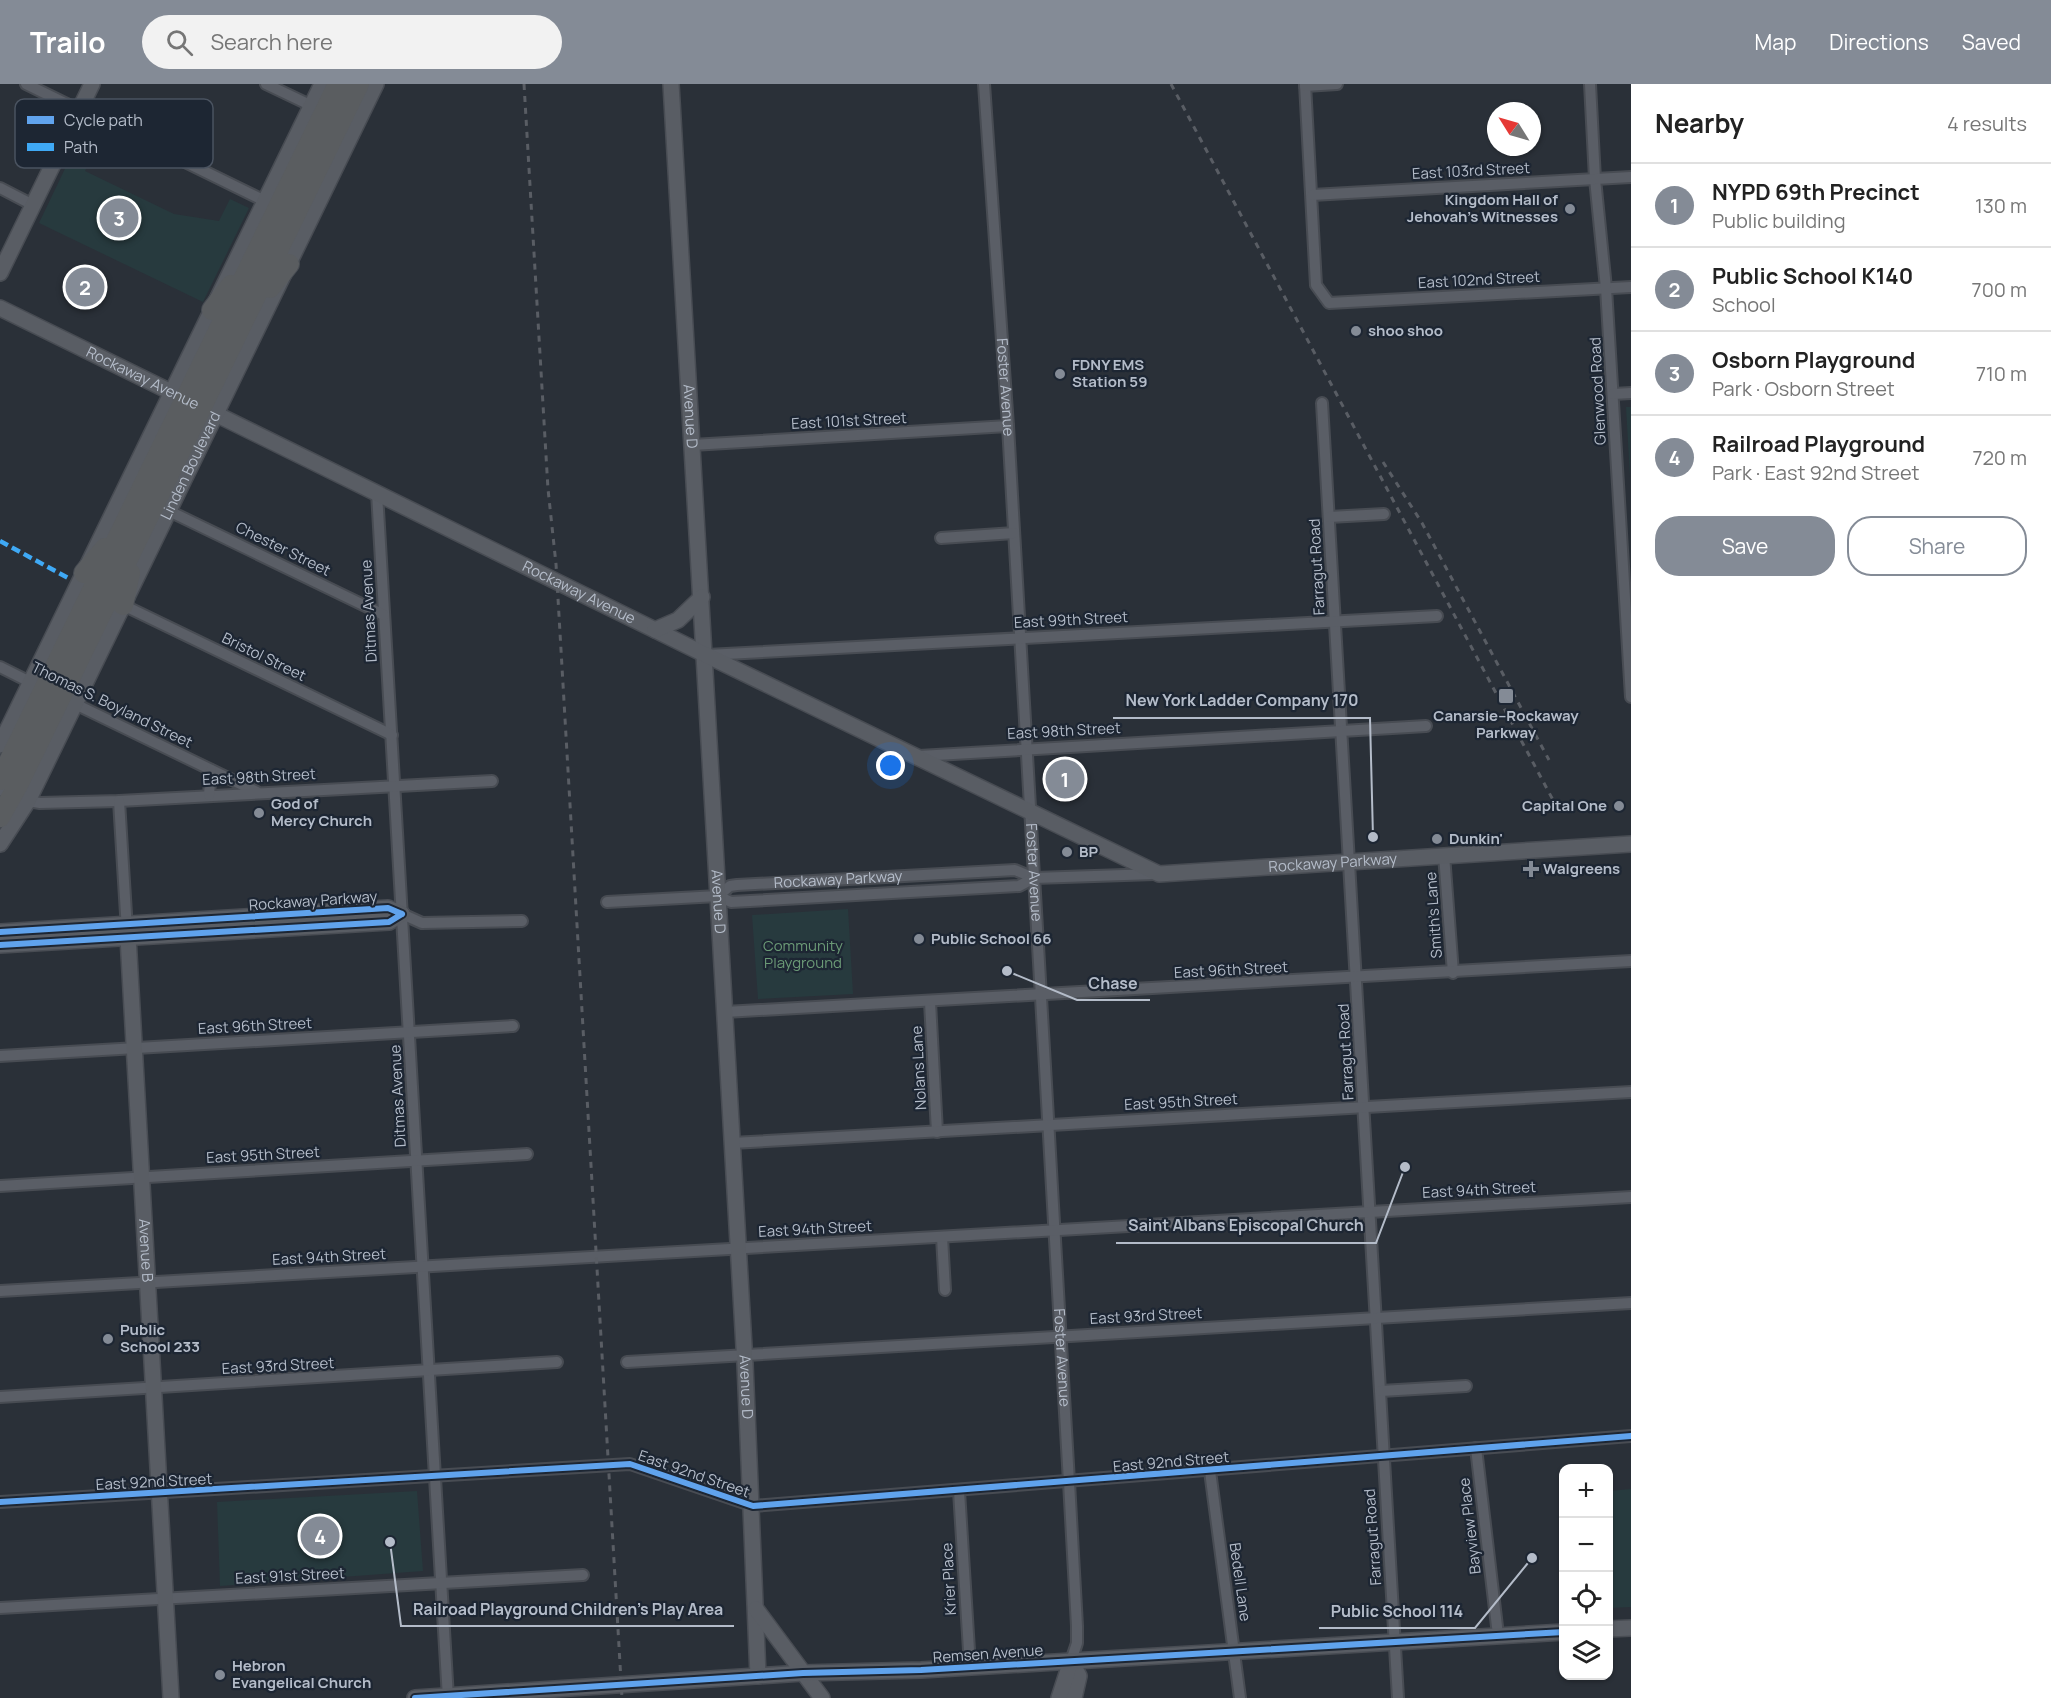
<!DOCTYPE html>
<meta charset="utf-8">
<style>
:root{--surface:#fff;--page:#f2f2f2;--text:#222;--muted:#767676;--line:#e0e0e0;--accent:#848b96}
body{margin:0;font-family:Manrope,sans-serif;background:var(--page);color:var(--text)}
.controls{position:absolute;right:18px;bottom:18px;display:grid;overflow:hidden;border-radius:12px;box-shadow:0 2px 4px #0004}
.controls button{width:54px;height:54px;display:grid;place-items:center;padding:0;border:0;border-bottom:2px solid var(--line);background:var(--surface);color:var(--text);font:30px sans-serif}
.compass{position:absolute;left:1487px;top:18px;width:54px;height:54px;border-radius:50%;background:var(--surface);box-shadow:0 2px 4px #0004;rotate:307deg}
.you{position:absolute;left:891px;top:682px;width:21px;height:21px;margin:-15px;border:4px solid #fff;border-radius:50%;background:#1a73e8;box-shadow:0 0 0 9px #1a73e833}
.badge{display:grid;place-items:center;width:39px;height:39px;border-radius:50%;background:var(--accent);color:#fff;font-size:20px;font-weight:700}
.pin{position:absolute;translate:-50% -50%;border:3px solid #fff;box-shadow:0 2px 6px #0006}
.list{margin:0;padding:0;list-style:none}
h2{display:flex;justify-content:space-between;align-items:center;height:78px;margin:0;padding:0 24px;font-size:26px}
h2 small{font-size:20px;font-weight:400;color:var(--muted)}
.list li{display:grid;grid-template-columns:39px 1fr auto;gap:18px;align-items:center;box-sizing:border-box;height:84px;padding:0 24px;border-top:2px solid var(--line)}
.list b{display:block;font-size:22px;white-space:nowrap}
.list p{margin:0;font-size:20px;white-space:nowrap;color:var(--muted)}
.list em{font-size:20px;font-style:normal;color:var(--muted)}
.actions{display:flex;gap:12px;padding:18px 24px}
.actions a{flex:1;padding:14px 0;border:2px solid var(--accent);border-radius:24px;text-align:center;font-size:21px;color:var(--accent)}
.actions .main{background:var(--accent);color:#fff}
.icon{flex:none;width:33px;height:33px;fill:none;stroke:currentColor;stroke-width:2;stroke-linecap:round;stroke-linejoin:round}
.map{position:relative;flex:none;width:1631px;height:1614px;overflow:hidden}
header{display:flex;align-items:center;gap:36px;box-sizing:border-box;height:84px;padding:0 30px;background:var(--accent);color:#fff}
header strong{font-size:28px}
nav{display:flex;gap:33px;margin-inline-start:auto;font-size:21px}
.search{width:420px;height:54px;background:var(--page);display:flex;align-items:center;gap:15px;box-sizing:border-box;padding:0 21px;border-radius:33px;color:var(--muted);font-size:22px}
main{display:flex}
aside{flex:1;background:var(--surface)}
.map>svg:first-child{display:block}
.green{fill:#273a3e}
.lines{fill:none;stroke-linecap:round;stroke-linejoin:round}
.street-casing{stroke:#484c53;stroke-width:14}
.secondary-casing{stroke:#484c53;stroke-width:18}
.highway-casing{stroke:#474c53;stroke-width:22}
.street{stroke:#5a5e66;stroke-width:10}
.secondary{stroke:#595d64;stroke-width:15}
.highway{stroke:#5a5d60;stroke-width:20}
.rail{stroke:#595d64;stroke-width:3;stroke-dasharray:6 6;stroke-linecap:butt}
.quiet{stroke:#3fa9f5;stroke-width:4.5;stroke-dasharray:9 4.5;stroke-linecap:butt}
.cycleway-casing{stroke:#1d2633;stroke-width:10}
.cycleway{stroke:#60a3ed;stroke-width:6}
.poi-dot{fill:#848b96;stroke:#1d2633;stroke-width:2}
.labels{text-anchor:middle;stroke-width:4.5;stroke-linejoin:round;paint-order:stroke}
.street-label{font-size:15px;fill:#b4bcc9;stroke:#1d2633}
.poi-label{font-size:15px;font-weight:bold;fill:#b4bcc9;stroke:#1d2633;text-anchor:start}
.park-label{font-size:15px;fill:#6b9a76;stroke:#1d2633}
.key{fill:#1d2633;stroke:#4a5360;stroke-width:1.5}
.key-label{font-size:16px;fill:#b4bcc9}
.leader{fill:none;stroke:#b4bcc9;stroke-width:2}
.callout-dot{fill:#b4bcc9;stroke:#1d2633;stroke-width:2}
.callout-label{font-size:16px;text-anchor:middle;font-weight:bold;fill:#b4bcc9;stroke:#1d2633;stroke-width:4.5;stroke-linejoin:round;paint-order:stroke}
</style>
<header>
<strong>Trailo</strong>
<div class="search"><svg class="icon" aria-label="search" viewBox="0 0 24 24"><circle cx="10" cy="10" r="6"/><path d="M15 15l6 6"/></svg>Search here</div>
<nav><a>Map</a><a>Directions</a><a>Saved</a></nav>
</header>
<main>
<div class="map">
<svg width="1631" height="1614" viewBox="0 0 1631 1614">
<rect width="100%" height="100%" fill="#2a3038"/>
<path class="green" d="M 84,45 L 101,54 L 85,87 L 174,130 L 219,137 L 230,115 L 249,124 L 203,218 L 39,139 Z
M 1626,323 L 1631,323 L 1630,393 Z
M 848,825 L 853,910 L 758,915 L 752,831 Z
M 1631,1405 L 1631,1523 L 1609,1524 L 1609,1407 Z
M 417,1407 L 423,1487 L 220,1502 L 217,1418 Z"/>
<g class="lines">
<defs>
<g id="street">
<path d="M 26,0 L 265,117"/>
<path d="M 266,0 L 312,22"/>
<path id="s1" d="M 984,0 L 1008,342 L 1069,1398 L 1077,1542 L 1077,1559 L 1071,1577"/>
<path d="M 1305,0 L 1316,201 L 1329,219 L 1631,203"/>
<path d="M 1590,0 L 1595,95 L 1606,204 L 1631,613"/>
<path d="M 1305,2 L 1337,0"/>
<path d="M 0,104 L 33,121"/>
<path d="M 1312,111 L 1631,93"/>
<path d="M 1613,310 L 1631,309"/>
<path d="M 1322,319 L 1398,1614"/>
<path d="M 692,361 L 1008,342"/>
<path d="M 377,409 L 448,1614"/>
<path d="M 169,427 L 384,531"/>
<path d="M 1329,433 L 1384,430"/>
<path d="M 941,454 L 1014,449"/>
<path d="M 123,521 L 392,651"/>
<path d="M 707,571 L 1437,532"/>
<path d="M 0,583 L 36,601"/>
<path d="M 71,618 L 257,708"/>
<path d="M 919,672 L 1426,642"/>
<path d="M 0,706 L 28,717 L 40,719 L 119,717 L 492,697"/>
<path d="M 209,711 L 211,686"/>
<path d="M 119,717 L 127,846"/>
<path d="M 1444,771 L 1453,889"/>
<path id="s2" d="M 718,812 L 730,802 L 737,801 L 1015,786 L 1034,794"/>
<path d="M 607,818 L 718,812 L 731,818 L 1019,802 L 1034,794 L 1155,790"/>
<path d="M 402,830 L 422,839 L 522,837"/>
<path d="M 930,918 L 937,1048"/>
<path d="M 725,928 L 1631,877"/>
<path d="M 0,972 L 513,942"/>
<path d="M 732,1059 L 1631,1008"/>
<path d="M 0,1102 L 527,1070"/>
<path d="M 942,1153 L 945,1206"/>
<path d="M 0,1207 L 1631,1113"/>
<path d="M 627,1278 L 1631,1219"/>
<path d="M 1381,1307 L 1466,1302"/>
<path d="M 0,1313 L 557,1278"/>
<path d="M 1476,1364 L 1498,1551"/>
<path d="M 1210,1387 L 1240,1614"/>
<path d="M 959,1407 L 970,1582"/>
<path d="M 0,1418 L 630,1380 L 753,1422 L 1631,1352"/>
<path d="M 0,1524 L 583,1491"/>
</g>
<g id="secondary">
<path id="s3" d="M 671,0 L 745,1280 L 758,1592"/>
<path d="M 0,189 L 92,0"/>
<path id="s4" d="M 0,224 L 706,571 L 1159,790 L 1631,760"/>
<path d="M 655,546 L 678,536 L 702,513"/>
<path d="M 0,661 L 322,0"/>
<path id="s5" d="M 0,760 L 28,717 L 376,0"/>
<path d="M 0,848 L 388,824 L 402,830"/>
<path id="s6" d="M 128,853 L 171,1614"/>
<path d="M 0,861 L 389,838 L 402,830"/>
<path d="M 756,1525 L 822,1614"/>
<path d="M 1608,1545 L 1631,1544"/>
<path d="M 1071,1577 L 1079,1592 L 1074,1614"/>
<path d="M 415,1614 L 803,1589 L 921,1586 L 1564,1548"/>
<path d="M 1059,1614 L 1071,1577"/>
</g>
<path id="highway" d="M 270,204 L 289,180
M 212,226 L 231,201
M 84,489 L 105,464
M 123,521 L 130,489
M 0,696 L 338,0
M 0,733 L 18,701 L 359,0"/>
</defs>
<use href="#street" class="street-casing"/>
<use href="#secondary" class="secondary-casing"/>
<use href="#highway" class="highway-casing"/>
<use href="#street" class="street"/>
<use href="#secondary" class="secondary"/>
<use href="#highway" class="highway"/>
<path class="rail" d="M 524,0 L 548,405 L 556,480 L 622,1614
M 1171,0 L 1553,716
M 1383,378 L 1422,439 L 1549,676"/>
<path class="quiet" d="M 0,457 L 70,495"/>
<defs>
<path id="cycleway" d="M 0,848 L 388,824 L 402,830
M 0,861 L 389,838 L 402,830
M 0,1418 L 630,1380 L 753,1422 L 1631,1352
M 415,1614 L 803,1589 L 921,1586 L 1564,1548"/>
</defs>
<use href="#cycleway" class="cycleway-casing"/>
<use href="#cycleway" class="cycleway"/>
</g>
<g class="poi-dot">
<circle cx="1570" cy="125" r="6"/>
<circle cx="1356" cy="247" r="6"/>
<circle cx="1060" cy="290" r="6"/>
<rect x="1498" y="604" width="16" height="16" rx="3"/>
<circle cx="1619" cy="722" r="6"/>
<circle cx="259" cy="729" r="6"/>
<circle cx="1437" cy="755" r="6"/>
<circle cx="1067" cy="768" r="6"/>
<path d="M1528 776h6v6h6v6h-6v6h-6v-6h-6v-6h6z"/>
<circle cx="919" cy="855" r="6"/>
<circle cx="108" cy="1255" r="6"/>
<circle cx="220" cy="1591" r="6"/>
</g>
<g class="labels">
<g class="street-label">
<text transform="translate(1471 87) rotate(-3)" y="5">East 103rd Street</text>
<text transform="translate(1479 196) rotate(-3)" y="5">East 102nd Street</text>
<text dy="5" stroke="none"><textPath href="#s4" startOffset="159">Rockaway Avenue</textPath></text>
<text dy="5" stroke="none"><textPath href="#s1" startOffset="304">Foster Avenue</textPath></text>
<text transform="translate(1598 307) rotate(-93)" y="5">Glenwood Road</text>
<text dy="5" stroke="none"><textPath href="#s3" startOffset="333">Avenue D</textPath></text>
<text transform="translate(849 337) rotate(-3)" y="5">East 101st Street</text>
<text dy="5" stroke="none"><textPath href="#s5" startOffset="424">Linden Boulevard</textPath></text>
<text transform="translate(283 465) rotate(26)" y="5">Chester Street</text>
<text transform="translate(1317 483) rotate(-93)" y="5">Farragut Road</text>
<text dy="5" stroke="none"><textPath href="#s4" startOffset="645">Rockaway Avenue</textPath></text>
<text transform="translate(369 527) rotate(-93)" y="5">Ditmas Avenue</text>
<text transform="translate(1071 536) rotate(-3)" y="5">East 99th Street</text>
<text transform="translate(264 573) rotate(26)" y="5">Bristol Street</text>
<text transform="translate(112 621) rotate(26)" y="5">Thomas S. Boyland Street</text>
<text transform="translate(1064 647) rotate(-3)" y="5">East 98th Street</text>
<text transform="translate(259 693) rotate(-3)" y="5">East 98th Street</text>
<text dy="5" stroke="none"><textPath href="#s4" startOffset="1464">Rockaway Parkway</textPath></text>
<text dy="5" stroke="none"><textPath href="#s1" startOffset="790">Foster Avenue</textPath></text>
<text dy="5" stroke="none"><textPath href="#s2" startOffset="124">Rockaway Parkway</textPath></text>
<text transform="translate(313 817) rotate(-4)" y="5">Rockaway Parkway</text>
<text dy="5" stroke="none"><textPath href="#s3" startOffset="819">Avenue D</textPath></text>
<text transform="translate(1434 831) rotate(-94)" y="5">Smith's Lane</text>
<text transform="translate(1231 886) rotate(-3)" y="5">East 96th Street</text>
<text transform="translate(255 942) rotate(-3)" y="5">East 96th Street</text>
<text transform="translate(1346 968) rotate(-93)" y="5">Farragut Road</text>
<text transform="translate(919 984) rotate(-93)" y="5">Nolans Lane</text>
<text transform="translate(398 1012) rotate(-93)" y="5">Ditmas Avenue</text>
<text transform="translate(1181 1018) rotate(-3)" y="5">East 95th Street</text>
<text transform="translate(263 1071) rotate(-3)" y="5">East 95th Street</text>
<text transform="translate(1479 1106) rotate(-3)" y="5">East 94th Street</text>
<text transform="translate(815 1145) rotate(-3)" y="5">East 94th Street</text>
<text dy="5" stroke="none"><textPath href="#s6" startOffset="314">Avenue B</textPath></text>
<text transform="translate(329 1173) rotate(-3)" y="5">East 94th Street</text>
<text transform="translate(1146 1232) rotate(-3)" y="5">East 93rd Street</text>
<text dy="5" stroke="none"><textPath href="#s1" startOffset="1276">Foster Avenue</textPath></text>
<text transform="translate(278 1282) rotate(-3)" y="5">East 93rd Street</text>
<text dy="5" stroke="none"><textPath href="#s3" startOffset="1305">Avenue D</textPath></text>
<text transform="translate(1171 1378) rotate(-5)" y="5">East 92nd Street</text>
<text transform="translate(694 1390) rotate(19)" y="5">East 92nd Street</text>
<text transform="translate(154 1398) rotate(-3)" y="5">East 92nd Street</text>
<text transform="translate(1470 1442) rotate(-97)" y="5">Bayview Place</text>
<text transform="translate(1373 1453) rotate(-94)" y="5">Farragut Road</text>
<text transform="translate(290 1492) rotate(-3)" y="5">East 91st Street</text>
<text transform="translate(949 1495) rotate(-93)" y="5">Krier Place</text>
<text transform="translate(1240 1498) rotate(82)" y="5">Bedell Lane</text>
<text transform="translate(988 1570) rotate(-4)" y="5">Remsen Avenue</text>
</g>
<g class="poi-label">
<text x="1558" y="121" text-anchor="end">Kingdom Hall of<tspan x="1558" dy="17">Jehovah's Witnesses</tspan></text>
<text x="1368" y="252">shoo shoo</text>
<text x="1072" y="286">FDNY EMS<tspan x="1072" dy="17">Station 59</tspan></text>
<text x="1506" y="637" text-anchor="middle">Canarsie–Rockaway<tspan x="1506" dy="17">Parkway</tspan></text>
<text x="271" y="725">God of<tspan x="271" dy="17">Mercy Church</tspan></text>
<text x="1607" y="727" text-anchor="end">Capital One</text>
<text x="1449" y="760">Dunkin'</text>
<text x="1079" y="773">BP</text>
<text x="1543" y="790">Walgreens</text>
<text x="931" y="860">Public School 66</text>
<text x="120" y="1251">Public<tspan x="120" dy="17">School 233</tspan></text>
<text x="232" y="1587">Hebron<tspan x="232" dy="17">Evangelical Church</tspan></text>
</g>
<g class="park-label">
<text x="803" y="867">Community<tspan x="803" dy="17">Playground</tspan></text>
</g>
</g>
<rect x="15" y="15" width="198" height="69" rx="9" class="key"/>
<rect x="27" y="32" width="27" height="8" fill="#60a3ed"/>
<rect x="27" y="59" width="27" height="8" fill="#3fa9f5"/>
<g class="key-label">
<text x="64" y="42">Cycle path</text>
<text x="64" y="69">Path</text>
</g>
<path class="leader" d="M1373 753L1370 634H1113M1007 887L1077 916H1150M1405 1083L1376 1159H1116M390 1458L401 1542H734M1532 1474L1475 1544H1319"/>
<g class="callout-dot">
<circle cx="1373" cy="753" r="6"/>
<circle cx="1007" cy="887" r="6"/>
<circle cx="1405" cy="1083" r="6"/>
<circle cx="390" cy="1458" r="6"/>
<circle cx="1532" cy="1474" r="6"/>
</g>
<g class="callout-label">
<text x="1242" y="622">New York Ladder Company 170</text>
<text x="1113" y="905">Chase</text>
<text x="1246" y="1147">Saint Albans Episcopal Church</text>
<text x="568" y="1531">Railroad Playground Children's Play Area</text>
<text x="1397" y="1533">Public School 114</text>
</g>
</svg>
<div class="controls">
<button>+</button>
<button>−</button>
<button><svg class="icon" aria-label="locate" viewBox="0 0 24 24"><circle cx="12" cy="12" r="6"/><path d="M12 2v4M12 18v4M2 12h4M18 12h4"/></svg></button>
<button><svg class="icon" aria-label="layers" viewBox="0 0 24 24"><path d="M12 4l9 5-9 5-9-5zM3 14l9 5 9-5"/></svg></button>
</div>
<svg class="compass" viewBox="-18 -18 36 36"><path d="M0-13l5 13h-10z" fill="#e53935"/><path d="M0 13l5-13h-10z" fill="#767676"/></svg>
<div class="you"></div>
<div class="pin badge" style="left:1065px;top:695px">1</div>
<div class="pin badge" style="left:85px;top:203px">2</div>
<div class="pin badge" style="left:119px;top:134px">3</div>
<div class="pin badge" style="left:320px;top:1452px">4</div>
</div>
<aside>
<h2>Nearby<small>4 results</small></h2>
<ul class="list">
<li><span class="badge">1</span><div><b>NYPD 69th Precinct</b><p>Public building</p></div><em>130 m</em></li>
<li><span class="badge">2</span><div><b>Public School K140</b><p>School</p></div><em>700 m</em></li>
<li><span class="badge">3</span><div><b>Osborn Playground</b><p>Park · Osborn Street</p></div><em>710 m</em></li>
<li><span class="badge">4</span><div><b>Railroad Playground</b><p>Park · East 92nd Street</p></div><em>720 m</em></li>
</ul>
<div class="actions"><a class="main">Save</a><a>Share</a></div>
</aside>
</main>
